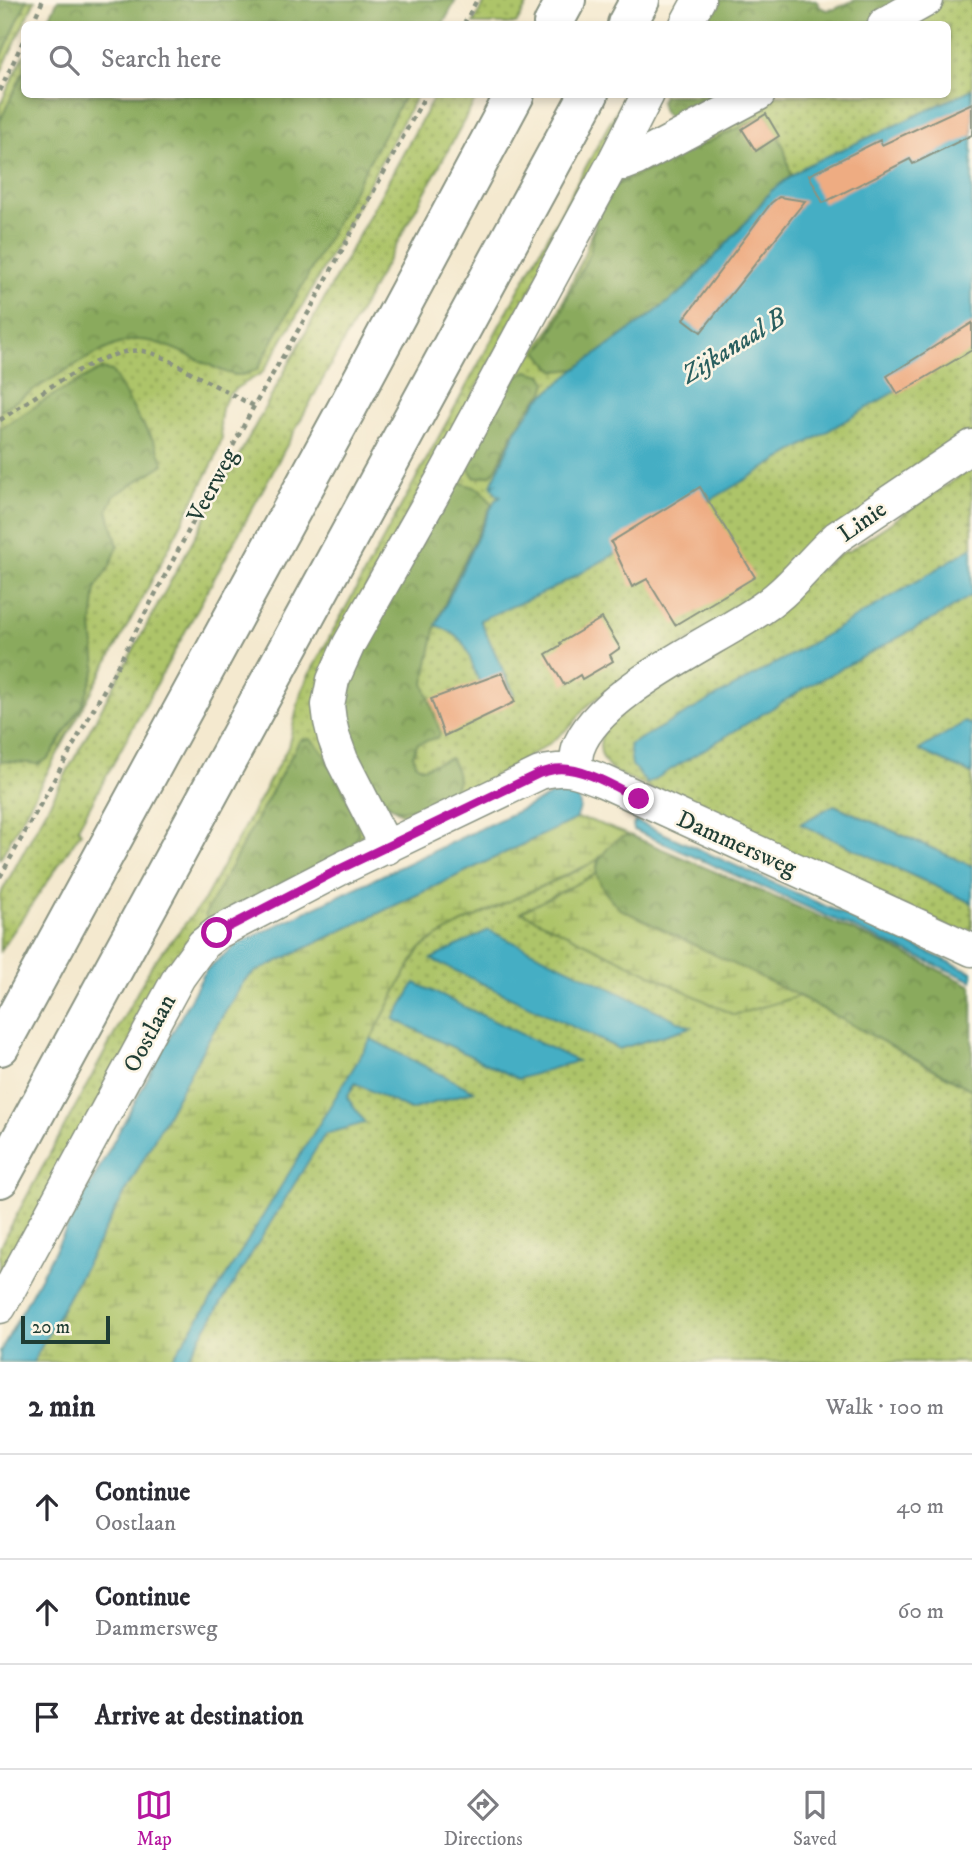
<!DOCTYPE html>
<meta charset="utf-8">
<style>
:root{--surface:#fff;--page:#f7f7f7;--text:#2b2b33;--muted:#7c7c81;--line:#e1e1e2;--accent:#b5179e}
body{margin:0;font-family:"IM FELL DW Pica",serif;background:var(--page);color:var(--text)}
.scale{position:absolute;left:21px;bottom:18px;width:89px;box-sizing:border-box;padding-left:7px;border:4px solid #1f3d34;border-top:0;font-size:19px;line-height:24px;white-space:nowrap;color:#1f3d34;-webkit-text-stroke:5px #fcf5e5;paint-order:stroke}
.stop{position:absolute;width:21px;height:21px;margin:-16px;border:5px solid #b5179e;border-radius:50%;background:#fff}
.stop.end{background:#b5179e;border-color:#fff;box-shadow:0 2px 7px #0008}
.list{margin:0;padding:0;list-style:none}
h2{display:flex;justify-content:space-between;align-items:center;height:91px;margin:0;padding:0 28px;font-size:30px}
h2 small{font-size:23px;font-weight:400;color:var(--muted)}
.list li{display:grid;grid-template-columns:46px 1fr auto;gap:21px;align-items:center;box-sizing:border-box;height:105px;padding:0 28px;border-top:2px solid var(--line)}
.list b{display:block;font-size:26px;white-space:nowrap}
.list p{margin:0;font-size:23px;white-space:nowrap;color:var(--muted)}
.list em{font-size:23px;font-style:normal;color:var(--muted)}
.icon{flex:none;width:38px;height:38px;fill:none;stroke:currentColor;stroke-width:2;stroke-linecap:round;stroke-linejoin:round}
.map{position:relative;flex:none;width:972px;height:1362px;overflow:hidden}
.search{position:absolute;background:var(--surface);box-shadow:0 4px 10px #0003;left:21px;right:21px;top:21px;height:77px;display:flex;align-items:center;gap:18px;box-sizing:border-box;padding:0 24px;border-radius:10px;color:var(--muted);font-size:26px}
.sheet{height:406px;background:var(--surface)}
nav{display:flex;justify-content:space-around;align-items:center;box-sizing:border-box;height:98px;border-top:2px solid var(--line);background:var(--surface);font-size:19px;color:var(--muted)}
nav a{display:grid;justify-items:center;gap:4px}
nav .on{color:var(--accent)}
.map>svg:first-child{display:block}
.grass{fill:url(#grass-dots);stroke:#66804e;stroke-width:2;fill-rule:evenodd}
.forest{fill:url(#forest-crowns);stroke:#547448;stroke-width:2}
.wetland{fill:url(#wetland-marsh);stroke:#66804e;stroke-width:2}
.water{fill:#45aec4;stroke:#32767c;stroke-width:2}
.building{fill:#eeac82}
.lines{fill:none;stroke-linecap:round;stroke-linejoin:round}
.street-casing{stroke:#8a9382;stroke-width:35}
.highway-casing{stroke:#8a9382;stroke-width:42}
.path{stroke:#8a9382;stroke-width:4.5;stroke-dasharray:5 5;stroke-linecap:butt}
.street{stroke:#fff;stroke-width:32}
.highway{stroke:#fff;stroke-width:38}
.route{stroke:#b5179e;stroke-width:9}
.labels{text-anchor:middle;stroke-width:5;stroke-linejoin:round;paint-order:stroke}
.street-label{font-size:24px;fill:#1f3d34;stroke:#fcf5e5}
.water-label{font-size:26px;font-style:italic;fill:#2a5f5f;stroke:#fcf5e5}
</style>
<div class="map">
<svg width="972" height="1362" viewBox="0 0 972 1362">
<defs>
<pattern id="grass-dots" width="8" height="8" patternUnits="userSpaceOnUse" patternTransform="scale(1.75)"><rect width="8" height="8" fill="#adc469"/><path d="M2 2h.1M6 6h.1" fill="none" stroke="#8ca057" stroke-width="1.8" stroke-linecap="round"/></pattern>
<pattern id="forest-crowns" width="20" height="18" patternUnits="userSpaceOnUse" patternTransform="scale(1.75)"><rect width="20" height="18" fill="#8aaa5d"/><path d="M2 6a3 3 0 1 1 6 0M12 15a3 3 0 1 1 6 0" fill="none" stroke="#708c4e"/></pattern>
<pattern id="wetland-marsh" width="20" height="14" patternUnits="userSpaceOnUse" patternTransform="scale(1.75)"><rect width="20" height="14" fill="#adc469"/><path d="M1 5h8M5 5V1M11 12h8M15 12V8" fill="none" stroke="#8ca057"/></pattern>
</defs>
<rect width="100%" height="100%" fill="#fcf5e5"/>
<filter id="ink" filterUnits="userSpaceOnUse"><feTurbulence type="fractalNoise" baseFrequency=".0143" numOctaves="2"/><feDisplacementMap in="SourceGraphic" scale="14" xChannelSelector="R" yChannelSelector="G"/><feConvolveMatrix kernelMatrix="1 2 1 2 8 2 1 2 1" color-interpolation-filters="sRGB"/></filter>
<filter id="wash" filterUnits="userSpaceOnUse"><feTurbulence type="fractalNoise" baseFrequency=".00686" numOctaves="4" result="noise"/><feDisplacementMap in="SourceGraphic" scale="28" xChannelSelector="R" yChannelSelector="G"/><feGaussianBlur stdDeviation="1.57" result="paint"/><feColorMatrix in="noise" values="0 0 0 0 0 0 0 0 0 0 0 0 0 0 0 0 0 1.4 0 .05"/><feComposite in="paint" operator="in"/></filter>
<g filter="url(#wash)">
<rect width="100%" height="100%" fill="#f4e9cf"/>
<path class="grass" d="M 0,0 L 35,0 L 0,74 Z
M 486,0 L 530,0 L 516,24 L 473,24 Z
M 941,0 L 972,0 L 972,435 L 783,582 L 596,699 L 585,708 L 572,725 L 550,743 L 525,759 L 467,792 L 430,809 L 417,813 L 403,814 L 383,802 L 375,793 L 366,777 L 337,705 L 516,370 L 535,349 L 552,327 L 584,255 L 591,234 L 614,184 L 773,95 L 948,94 L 948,24 L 898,24 Z
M 24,54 L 24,94 L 417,95 L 306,300 L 272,358 L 262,373 L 238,387 L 228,395 L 222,408 L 220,422 L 222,438 L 215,459 L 141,601 L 0,859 L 0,105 Z
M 435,95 L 478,95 L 78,828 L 81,832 L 0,951 L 0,895 Z
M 625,95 L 638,95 L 347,623 L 365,836 L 363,843 L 217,924 L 0,1292 L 0,1246 L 153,963 L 203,902 L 241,833 L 288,747 L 301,692 L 308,677 Z
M 972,468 L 972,725 L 965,722 L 920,750 L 972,774 L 972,866 L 835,805 L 800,824 L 972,903 L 972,938 L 611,770 C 597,754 597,740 608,723 L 843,552 L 849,551 Z
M 598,859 L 596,874 L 522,912 L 734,1015 L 799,996 L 972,1090 L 972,1362 L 185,1362 L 356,1083 L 410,1110 L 473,1091 L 371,1039 L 406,972 L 420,949 L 438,936 L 468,920 L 581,869 ZM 432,958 L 690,1027 L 619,1049 Z"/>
<path class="forest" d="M 0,0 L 27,0 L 0,60 Z
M 58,0 L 456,0 L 443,24 L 46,24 Z
M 719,0 L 816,0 L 820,7 L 826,10 L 835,9 L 855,0 L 907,0 L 865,24 L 703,24 Z
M 24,70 L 24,94 L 405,95 L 257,370 C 252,371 246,374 241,375 C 230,376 216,368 205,363 C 185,354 162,341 139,340 C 109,338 29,394 0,411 L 0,121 Z
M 663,95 L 737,95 L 674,122 L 663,112 L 660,102 Z
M 766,115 L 784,147 L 791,176 L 771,191 L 741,228 L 686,288 L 654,313 L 576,369 L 556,371 L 548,364 L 538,351 L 547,340 L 559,319 L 569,294 L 590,253 L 596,217 L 616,185 Z
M 101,369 L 112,371 L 139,419 L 156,444 L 164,464 L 114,496 L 108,510 L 118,546 L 110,566 L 96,587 L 92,627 L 96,668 L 83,703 L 49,758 L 39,764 L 0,761 L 0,429 L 50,397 Z
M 527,371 L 542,375 L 547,383 L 544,392 L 528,409 L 510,439 L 497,467 L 491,475 L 475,478 L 466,465 L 505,394 L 517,376 Z
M 462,483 L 482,490 L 492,504 L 453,584 L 436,625 L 424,683 L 440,732 L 439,737 L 417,744 L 413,755 L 416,764 L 423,768 L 450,758 C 454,765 460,775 457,783 C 453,801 412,813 397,809 C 378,803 345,737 342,718 C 341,707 342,696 342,685 L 453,485 Z
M 310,739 C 314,742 318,746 321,750 C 331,763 361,821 358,835 C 356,843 351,847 345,852 L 208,921 L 205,914 L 300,740 Z
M 624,835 L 632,836 L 893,948 L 972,986 L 972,1090 L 799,996 L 618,908 C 602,888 585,873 607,849 C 612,843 616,838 624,835 Z"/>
<path class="wetland" d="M 576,819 L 589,820 L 632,836 C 614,834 609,849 598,859 C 593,863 587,865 581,868 L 468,920 L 438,936 L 420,949 L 406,972 L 371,1039 L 341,1089 L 217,1291 L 170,1362 L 33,1362 L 208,1040 L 244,981 L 255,972 Z
M 596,874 L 604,891 L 618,908 L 799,996 L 734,1015 L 521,912 Z"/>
<path class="water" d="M 972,89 L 972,346 L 682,517 L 550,590 L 480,620 L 514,694 L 497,703 C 491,696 483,689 479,681 C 464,649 472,640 436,625 L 495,500 L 501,497 L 500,495 L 498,497 L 492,487 L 495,484 L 491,485 L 516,431 L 537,401 L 576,369 L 654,313 L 686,288 L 741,228 L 771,191 L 805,166 L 883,131 Z
M 972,547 L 972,595 L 939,616 L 812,684 L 647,784 L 632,765 L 629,745 C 744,681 860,618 972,547 Z
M 965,722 L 972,725 L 972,774 L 919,750 Z
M 560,791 L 575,792 C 582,803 581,808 576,819 L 255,972 L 244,981 L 208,1040 L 33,1362 L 0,1362 L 0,1352 L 206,970 L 237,944 Z
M 834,805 L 972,866 L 972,903 L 800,824 Z
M 636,821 L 972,972 L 972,981 L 634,830 L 633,825 Z
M 488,930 L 691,1027 L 619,1049 L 431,959 Z
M 415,983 L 577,1061 L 518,1079 L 394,1019 Z
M 371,1039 L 474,1091 L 410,1110 L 355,1083 L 347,1097 L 365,1123 L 325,1134 L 185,1362 L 170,1362 L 217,1291 Z"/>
<g id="blocks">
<path class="building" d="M 972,103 L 972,135 L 913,164 L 910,159 L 823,203 L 809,175 L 880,140 L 882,145 Z
M 766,114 L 779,136 L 756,151 L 742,129 Z
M 779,197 L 805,201 L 701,332 L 684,319 L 771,203 Z
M 972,323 L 972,350 L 898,394 L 887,376 Z
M 700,487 L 755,577 L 675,625 L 647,579 L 632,587 L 611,542 Z
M 602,618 L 620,648 L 610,655 L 613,661 L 582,679 L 580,675 L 564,685 L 546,654 L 561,645 L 560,643 Z
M 502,673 L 515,702 L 444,736 L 431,699 Z"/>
</g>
</g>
<g filter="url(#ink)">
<use href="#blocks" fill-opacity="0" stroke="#8a9382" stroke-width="2"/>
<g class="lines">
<defs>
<path id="street" d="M 686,24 L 699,0
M 884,24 L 927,0
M 614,161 L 624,164 L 637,159 L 759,94
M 576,770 C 576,764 576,755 578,749 C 596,693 716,641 764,607 C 792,588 811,560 837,537 L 972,446
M 387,848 L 342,760 L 334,738 L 330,721 L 328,705 L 333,680 L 349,644 L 441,481 L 614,161 L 648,94
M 0,1307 L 179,977 L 203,944 L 217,933 L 340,869 L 540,773 C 568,766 577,771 603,781 L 972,950"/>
<path id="highway" d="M 553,24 L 566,0
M 627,24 L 640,0
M 0,1046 L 346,410 L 515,94
M 0,1178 L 589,94"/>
</defs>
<use href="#street" class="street-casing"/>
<use href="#highway" class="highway-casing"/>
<path class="path" d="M 32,24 L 43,0
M 464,24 L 477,0
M 0,91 L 24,39
M 0,420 C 32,399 106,345 143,351 C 163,355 180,366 197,376 C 216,386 235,396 254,406
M 0,877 L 118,665 L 254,406 L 311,308 L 426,94"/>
<use href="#street" class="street"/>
<use href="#highway" class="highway"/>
</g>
</g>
<g class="lines" filter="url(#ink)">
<path class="route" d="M 217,933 L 340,869 L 540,773 C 545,772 551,770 556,769 C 582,766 617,788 639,799"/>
</g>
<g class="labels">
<g class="street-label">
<text transform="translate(212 485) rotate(-62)" y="8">Veerweg</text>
<text transform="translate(862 521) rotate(-35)" y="8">Linie</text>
<text transform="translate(737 843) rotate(24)" y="8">Dammersweg</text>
<text transform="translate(149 1033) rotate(-62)" y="8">Oostlaan</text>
</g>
<g class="water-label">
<text transform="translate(733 345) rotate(-32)" y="9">Zijkanaal B</text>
</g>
</g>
</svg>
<div class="scale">20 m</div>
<div class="stop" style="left:217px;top:933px"></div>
<div class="stop end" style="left:639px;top:799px"></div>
<div class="search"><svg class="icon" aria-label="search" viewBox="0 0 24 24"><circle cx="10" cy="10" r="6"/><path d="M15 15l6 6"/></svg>Search here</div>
</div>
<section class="sheet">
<h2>2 min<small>Walk · 100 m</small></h2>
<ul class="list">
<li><svg class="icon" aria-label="ahead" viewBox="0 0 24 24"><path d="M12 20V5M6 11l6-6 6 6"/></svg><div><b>Continue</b><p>Oostlaan</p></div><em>40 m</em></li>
<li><svg class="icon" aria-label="ahead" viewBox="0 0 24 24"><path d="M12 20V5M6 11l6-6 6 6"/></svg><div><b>Continue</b><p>Dammersweg</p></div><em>60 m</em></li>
<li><svg class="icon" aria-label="arrive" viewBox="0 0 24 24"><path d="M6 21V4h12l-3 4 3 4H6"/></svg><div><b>Arrive at destination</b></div></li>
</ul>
</section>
<nav>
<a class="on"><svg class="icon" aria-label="map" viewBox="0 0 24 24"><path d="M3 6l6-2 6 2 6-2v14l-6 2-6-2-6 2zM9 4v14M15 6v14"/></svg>Map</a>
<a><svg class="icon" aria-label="directions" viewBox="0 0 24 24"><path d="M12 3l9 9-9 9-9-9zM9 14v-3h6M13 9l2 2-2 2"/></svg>Directions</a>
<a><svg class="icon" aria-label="saved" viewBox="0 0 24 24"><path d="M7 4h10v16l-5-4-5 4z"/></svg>Saved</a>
</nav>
